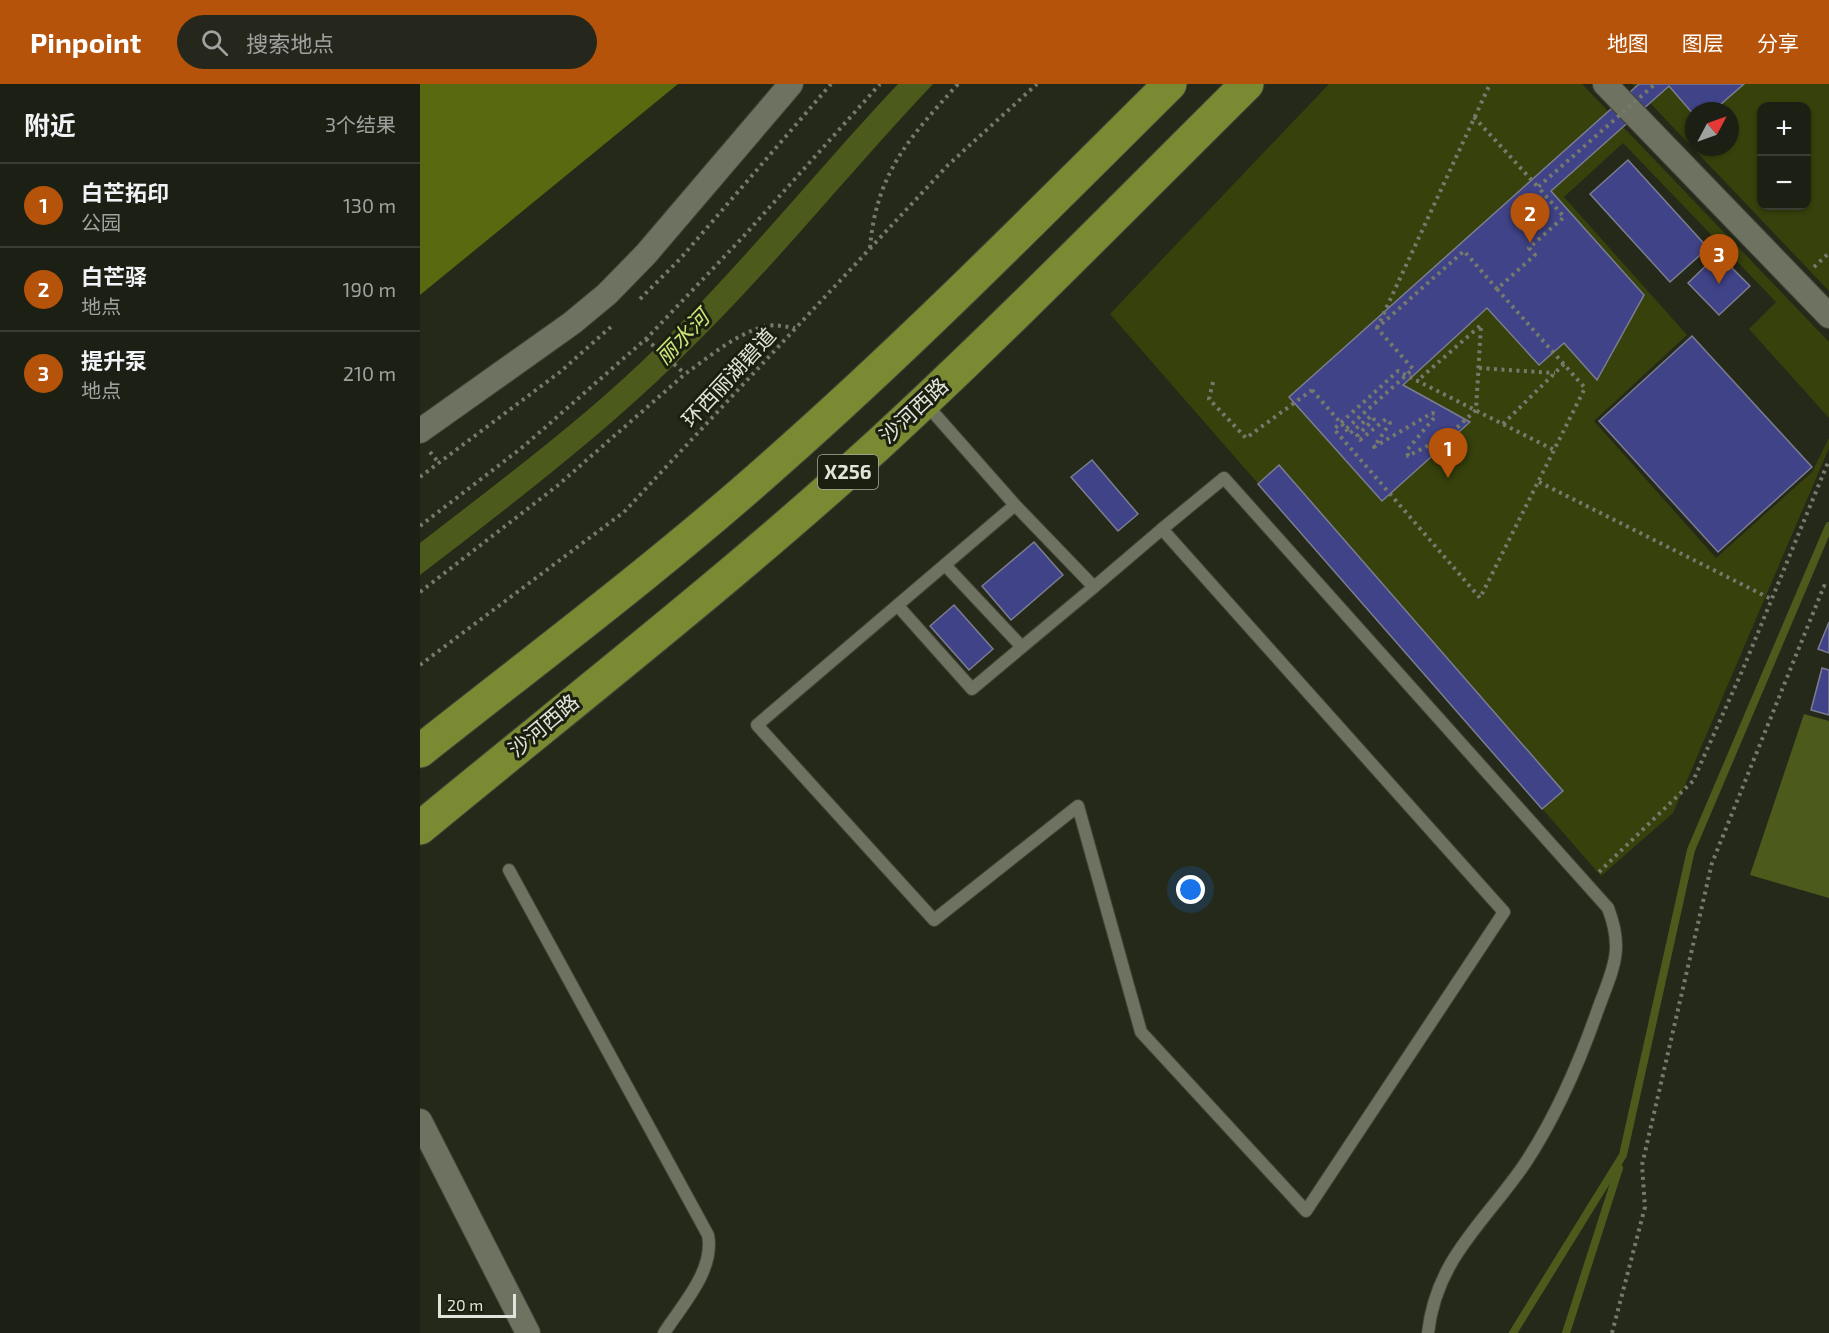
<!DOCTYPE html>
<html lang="zh">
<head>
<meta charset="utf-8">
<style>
	:root { --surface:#1c1f13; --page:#25271c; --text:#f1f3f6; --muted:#a0a2a0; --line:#3a3d33; --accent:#b45309 }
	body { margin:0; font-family:"Exo 2","Noto Sans SC",sans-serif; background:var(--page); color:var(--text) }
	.controls { position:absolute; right:18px; top:18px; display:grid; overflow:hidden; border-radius:12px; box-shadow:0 2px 4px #0004 }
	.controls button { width:54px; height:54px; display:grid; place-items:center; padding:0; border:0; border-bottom:2px solid var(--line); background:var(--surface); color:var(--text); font:30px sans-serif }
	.compass { position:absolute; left:1265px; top:18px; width:54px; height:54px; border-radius:50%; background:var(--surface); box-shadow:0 2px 4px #0004; rotate:49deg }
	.scale { position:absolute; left:18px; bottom:15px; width:78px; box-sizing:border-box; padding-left:6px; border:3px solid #e1e4da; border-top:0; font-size:16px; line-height:21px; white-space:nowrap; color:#e1e4da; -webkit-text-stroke:4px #1b1f10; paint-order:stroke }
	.you { position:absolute; left:771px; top:806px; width:21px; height:21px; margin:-15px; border:4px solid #fff; border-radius:50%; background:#1a73e8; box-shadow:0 0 0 9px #1a73e833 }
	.badge { display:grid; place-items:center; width:39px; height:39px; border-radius:50%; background:var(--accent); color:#fff; font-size:20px; font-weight:700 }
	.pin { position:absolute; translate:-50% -50px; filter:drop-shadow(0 2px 3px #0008) }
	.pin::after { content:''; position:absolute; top:32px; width:21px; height:18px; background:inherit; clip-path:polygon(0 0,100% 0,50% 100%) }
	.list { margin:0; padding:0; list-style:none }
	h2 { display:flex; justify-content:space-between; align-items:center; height:78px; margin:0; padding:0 24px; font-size:26px }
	h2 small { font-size:20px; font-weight:400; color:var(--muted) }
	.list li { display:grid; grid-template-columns:39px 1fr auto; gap:18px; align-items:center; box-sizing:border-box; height:84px; padding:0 24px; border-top:2px solid var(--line) }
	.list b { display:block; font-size:22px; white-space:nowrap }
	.list p { margin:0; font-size:20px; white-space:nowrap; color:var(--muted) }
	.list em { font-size:20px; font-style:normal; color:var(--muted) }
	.icon { flex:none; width:33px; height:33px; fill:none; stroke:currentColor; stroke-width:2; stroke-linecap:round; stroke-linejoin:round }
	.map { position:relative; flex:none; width:1409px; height:1249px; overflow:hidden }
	header { display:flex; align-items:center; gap:36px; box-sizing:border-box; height:84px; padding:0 30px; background:var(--accent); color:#fff }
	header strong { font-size:28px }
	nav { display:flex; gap:33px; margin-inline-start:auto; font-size:21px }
	.search { width:420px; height:54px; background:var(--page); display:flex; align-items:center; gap:15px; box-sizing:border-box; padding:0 21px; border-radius:33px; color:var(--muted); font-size:22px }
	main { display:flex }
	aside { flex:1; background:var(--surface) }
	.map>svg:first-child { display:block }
</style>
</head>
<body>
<header>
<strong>Pinpoint</strong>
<div class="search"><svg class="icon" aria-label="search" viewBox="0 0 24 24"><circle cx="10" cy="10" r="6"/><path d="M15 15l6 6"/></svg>搜索地点</div>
<nav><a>地图</a><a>图层</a><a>分享</a></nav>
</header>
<main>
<aside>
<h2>附近<small>3个结果</small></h2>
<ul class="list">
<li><span class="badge">1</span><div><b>白芒拓印</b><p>公园</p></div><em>130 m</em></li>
<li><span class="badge">2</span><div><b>白芒驿</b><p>地点</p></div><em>190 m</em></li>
<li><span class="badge">3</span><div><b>提升泵</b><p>地点</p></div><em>210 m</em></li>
</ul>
</aside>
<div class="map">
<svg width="1409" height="1249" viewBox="0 0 1409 1249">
	<rect width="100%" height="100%" fill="#252919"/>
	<!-- green -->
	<g fill="#36410c" fill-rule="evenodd">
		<path d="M909 0H1162L1409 258V334L1329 245 1356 218 1203 59 1144 113 1267 251 1174 337 1296 474 1392 388 1409 354V364L1253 729 1181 792 690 230Z"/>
		<path d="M1212 0H1409V207ZM1342 22H1386V122H1342ZM1274 27H1310V63H1274Z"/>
	</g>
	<!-- forest -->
	<path fill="#586910" d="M0 0H258L0 211Z"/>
	<!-- water -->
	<g fill="#4c5a1b">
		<path d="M478 0H513C426 92 346 193 255 280 176 357 87 424 0 491V459C81 396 165 334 238 262 323 179 397 86 478 0Z"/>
		<path d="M1384 630 1409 637V814L1330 791Z"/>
	</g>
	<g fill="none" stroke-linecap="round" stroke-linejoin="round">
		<!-- stream -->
		<g stroke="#4c5a1b" stroke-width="8">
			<path d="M1093 1249 1203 1071 1271 766 1409 442"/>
			<path d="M1146 1249 1199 1084"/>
		</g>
	</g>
	<!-- building -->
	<g fill="#404387" stroke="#7b7e90" stroke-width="1.5">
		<path d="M1219 0H1324L1293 27H1274V31L1249 2 1131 107 1224 211 1177 296 1144 259 1119 281 1067 224 983 301 1050 338 962 417 869 313Z"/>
		<path d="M1208 76 1288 164 1250 198 1170 110Z"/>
		<path d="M1298 170 1330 202 1299 231 1268 199Z"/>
		<path d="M1272 252 1392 383 1298 468 1179 337Z"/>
		<path d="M672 376 718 430 698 447 651 393Z"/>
		<path d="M859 381 1143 707 1122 725 838 400Z"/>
		<path d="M614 458 643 491 591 536 562 502Z"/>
		<path d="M534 521 573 565 549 586 510 542Z"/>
		<path d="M1409 538V569L1398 565Z"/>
		<path d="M1402 584 1409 586V631L1391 626Z"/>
	</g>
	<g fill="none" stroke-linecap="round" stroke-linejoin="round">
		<defs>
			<g id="service">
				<path d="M505 319 595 421 674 503 742 445 1084 828 886 1127 721 948 658 722 514 836 337 641 595 421"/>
				<path d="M742 445 804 394 1188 824C1205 868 1192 886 1177 928 1158 982 1136 1033 1104 1081 1065 1138 1016 1175 1008 1249"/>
				<path d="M525 481 602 563 674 503"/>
				<path d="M478 522 552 605 602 563"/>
				<path d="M89 786 288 1151C295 1186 262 1221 244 1249"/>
			</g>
			<g id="minor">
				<path d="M1185 0 1409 232"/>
				<path d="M0 347 152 239 187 210 226 170 371 0"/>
				<path d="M0 1037 108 1249"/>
			</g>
			<g id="primary">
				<path d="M0 667C120 572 243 480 357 378 493 258 621 128 750 0"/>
				<path d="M0 744C154 617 312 494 459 360 585 244 705 121 827 0"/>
			</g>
		</defs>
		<!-- service casing -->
		<use href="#service" stroke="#414437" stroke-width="14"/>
		<!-- minor casing -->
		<use href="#minor" stroke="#414437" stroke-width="26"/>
		<!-- primary casing -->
		<use href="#primary" stroke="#414437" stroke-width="35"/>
		<!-- path -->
		<g stroke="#767a6c" stroke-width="4" stroke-dasharray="3 4.5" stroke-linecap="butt">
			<path d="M1054 33 1118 103"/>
			<path d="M450 164C456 89 490 53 538 0"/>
			<path d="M1394 183 1409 169"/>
			<path d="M1077 205 1165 304 1060 514 914 345 978 287 1134 366"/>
			<path d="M220 215 260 175 411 0"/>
			<path d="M957 244 1070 0"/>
			<path d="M226 255 265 290"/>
			<path d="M1059 284 1135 289"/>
			<path d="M793 298 789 315 826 354 892 306"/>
			<path d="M1083 340 1145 279"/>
			<path d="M926 345 929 350 951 332 954 335 937 352 940 356 966 335 970 339 954 363 1012 329 1015 330 1014 334 987 366 988 372 1030 350 1056 326 1061 241 997 297"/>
			<path d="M10 368 19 379"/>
			<path d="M0 393 140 288 193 241"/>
			<path d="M1119 398 1351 515"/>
			<path d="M0 442 104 362 228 253 322 154 460 0"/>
			<path d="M0 508 137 402 265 290C289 273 318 248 347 242 355 240 367 243 375 244"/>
			<path d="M0 581 204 428 528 81 617 0"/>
			<path d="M1179 788 1273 697 1323 585 1409 376"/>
			<path d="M1192 1249 1225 1123 1222 1081 1292 779 1404 502 1409 504"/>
		</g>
		<!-- service -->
		<use href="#service" stroke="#6e7361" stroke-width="12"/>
		<!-- minor -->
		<use href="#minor" stroke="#6e7361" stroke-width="24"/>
		<!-- primary -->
		<use href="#primary" stroke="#798a32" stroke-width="33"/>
		<!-- path-bridge -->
		<path stroke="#767a6c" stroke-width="4" stroke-dasharray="3 4.5" stroke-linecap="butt" d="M892 306 926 345 993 285 957 244 1044 167 1077 205 1115 171 1109 164 1144 133 1118 103 1235 0"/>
	</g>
	<g text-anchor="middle" stroke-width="6" stroke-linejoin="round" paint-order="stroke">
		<!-- shield labels -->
		<rect fill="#1b1f10" stroke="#a6a99d" stroke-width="1.5" x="398" y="371" width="60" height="34" rx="4.5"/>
		<g font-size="20" font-weight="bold" fill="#e1e4da">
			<text x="428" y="395">X256</text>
		</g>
		<!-- street labels -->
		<g font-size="21" fill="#e1e4da" stroke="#1b1f10">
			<text transform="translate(309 294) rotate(-47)" y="7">环西丽湖碧道</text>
			<text transform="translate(494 327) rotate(-43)" y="7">沙河西路</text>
			<text transform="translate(124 642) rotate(-40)" y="7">沙河西路</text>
		</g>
		<!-- water labels -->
		<g font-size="22" font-style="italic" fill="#cbe678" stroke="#1b1f10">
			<text transform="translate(262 253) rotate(-46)" y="8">丽水河</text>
		</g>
	</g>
</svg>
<div class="controls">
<button>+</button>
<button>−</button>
</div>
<svg class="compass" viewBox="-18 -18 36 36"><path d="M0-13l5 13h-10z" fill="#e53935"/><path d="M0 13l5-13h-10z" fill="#a0a2a0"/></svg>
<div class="scale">20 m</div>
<div class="you"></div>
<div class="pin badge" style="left:1028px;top:394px">1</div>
<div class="pin badge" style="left:1110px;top:159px">2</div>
<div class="pin badge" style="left:1299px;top:200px">3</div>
</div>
</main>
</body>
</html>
